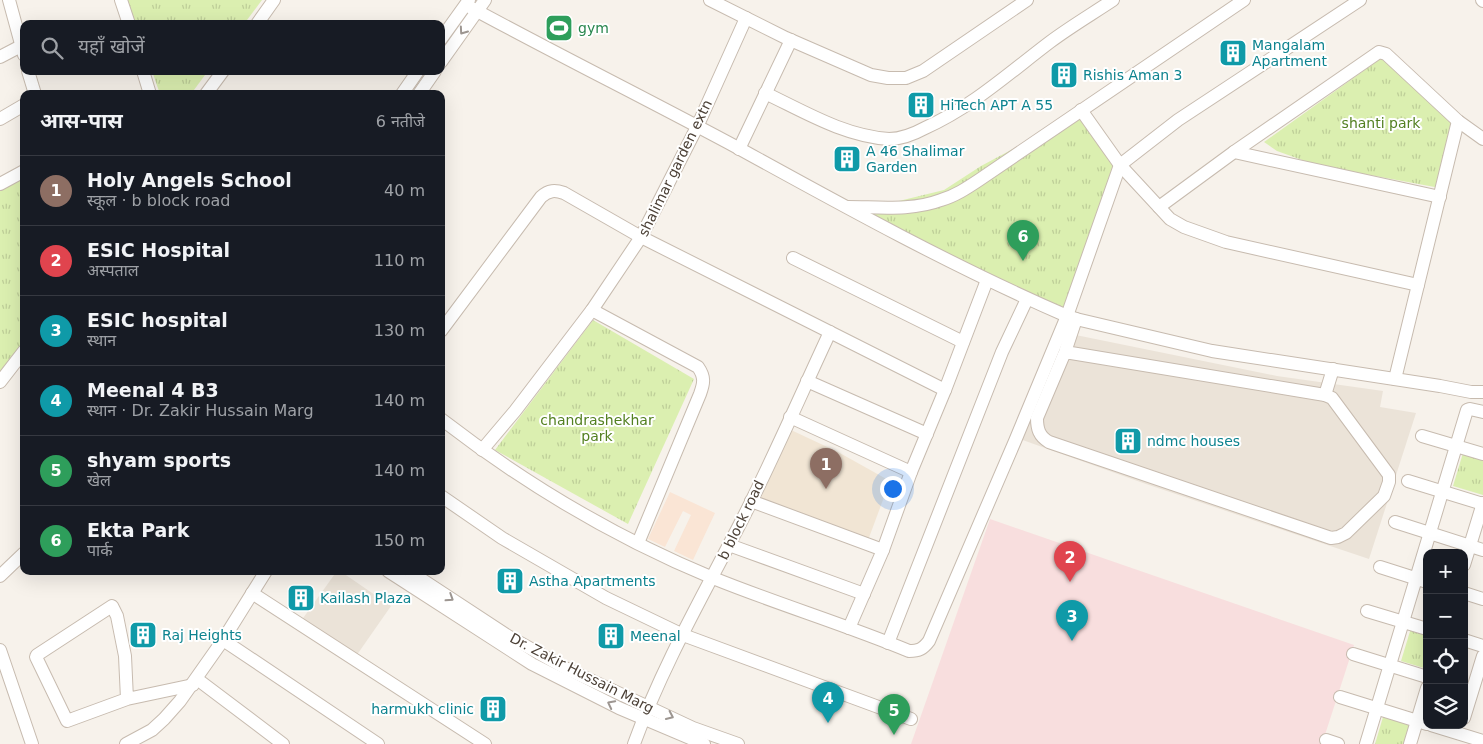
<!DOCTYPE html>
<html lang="hi">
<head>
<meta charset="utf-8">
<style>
	:root { --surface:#171b24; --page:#20242c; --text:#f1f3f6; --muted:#9ea1a6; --line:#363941; --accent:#ff1c1a }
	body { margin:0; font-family:"DejaVu Sans","Noto Sans Devanagari",sans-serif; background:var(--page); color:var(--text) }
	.controls { position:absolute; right:15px; bottom:15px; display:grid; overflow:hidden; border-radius:10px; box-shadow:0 5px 20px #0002 }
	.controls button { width:45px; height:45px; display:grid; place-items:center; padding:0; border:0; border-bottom:1px solid var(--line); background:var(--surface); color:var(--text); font:25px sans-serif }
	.you { position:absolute; left:892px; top:488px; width:18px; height:18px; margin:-12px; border:4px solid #fff; border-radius:50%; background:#1a73e8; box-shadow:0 0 0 8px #1a73e833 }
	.badge { display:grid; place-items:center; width:32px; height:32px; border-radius:50%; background:var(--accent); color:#fff; font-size:16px; font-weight:700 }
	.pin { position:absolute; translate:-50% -41px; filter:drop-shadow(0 1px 2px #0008) }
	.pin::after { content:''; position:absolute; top:26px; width:18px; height:15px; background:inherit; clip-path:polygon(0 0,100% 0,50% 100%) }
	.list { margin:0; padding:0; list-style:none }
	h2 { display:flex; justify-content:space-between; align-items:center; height:65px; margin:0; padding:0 20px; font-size:21px }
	h2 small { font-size:16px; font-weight:400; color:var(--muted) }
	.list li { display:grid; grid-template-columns:32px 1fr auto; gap:15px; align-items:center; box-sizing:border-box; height:70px; padding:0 20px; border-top:1px solid var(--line) }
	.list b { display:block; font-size:19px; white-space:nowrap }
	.list p { margin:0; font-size:16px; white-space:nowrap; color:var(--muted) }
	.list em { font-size:16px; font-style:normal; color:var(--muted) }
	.icon { flex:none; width:28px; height:28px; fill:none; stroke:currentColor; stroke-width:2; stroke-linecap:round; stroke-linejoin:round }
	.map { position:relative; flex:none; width:1483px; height:744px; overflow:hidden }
	.search { position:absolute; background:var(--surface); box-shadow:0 5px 20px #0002; left:20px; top:20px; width:425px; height:55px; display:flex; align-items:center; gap:12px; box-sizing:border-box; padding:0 18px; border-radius:10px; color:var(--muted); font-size:19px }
	.panel { position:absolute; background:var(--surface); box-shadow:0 5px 20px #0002; left:20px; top:90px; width:425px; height:485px; border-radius:10px }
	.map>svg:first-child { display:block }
</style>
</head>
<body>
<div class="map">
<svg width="1483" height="744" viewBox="0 0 1483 744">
	<defs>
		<pattern id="grass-tufts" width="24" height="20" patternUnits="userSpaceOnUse" patternTransform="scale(1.25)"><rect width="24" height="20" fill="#dbefb0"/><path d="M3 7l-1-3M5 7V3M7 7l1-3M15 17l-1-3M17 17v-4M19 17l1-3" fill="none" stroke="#bece98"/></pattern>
	</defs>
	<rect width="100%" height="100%" fill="#f7f2eb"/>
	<!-- residential -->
	<g fill="#ebe3d8">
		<path d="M1061 332 1277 376 1383 391 1380 407 1416 413 1369 559 1143 483 1017 438Z"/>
		<path d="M337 571H340L391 606 354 659 301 621Z"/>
	</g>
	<!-- commercial -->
	<path fill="#fae5d5" d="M670 492 715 513 693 560 674 551 691 515 683 511 665 547 648 539Z"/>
	<!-- education -->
	<path fill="#f1e5d4" d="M791 430 838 452 890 481 867 543 761 498Z"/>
	<!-- medical -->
	<path fill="#f8dede" d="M990 519 1354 645 1322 744H911Z"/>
	<!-- grass -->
	<g fill="url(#grass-tufts)">
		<path d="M125 0H262L244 24H134Z"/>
		<path d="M1387 54 1459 130 1440 188 1316 165 1277 151 1264 142Z"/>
		<path d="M152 71H208L191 94H160Z"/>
		<path d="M1088 109 1118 158 1065 313 862 210 944 190 981 166Z"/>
		<path d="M24 171V351L0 382V184Z"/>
		<path d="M593 320 694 379 628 524 495 450Z"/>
		<path d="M1463 453 1483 459V495L1453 486Z"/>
		<path d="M1411 628 1427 633V669L1401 661Z"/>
		<path d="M1383 717 1413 726 1407 744H1375Z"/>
	</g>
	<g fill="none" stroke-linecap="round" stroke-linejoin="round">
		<defs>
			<g id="minor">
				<path d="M9 0 24 55"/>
				<path d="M121 0 129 24"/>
				<path d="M710 0 786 38 871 75 888 78H906L923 71 1027 0"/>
				<path d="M1482 0 1483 1"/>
				<path d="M466 5C556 54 649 100 740 149 847 208 954 267 1067 316L1076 319 1212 351 1440 386 1471 392H1483"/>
				<path d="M257 24 274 0"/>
				<path d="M441 39 469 0"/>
				<path d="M0 57 21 46"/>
				<path d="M441 62 485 0"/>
				<path d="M28 71 35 94"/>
				<path d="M143 71 150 94"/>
				<path d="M765 93C805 112 844 136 889 139 902 139 914 134 925 128 972 107 1009 73 1050 42 1070 27 1092 14 1113 0"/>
				<path d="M206 94 223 71"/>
				<path d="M402 94 418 71"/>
				<path d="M419 94 435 71"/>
				<path d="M1081 110 1120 165 1170 219 1184 227 1226 242 1418 285"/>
				<path d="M0 119 24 105"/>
				<path d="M739 149 791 40"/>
				<path d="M1234 152 1440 197"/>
				<path d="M0 184 24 171"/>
				<path d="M848 207C879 207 912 211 941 200 955 196 967 188 979 180L1244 0"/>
				<path d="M1159 207 1234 152 1379 52 1386 54 1458 121 1483 139"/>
				<path d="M793 258 963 342"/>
				<path d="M592 310 698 367C705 377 704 383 700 394L638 543"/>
				<path d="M441 331 541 197C549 190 555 190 564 193L641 237 945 390"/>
				<path d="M1065 352 1325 395 1332 398 1389 475V482L1384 496 1346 533 1338 537 1331 538 1049 442C1039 436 1037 429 1037 418L1065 352 1076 319"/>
				<path d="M1395 379 1458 121"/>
				<path d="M807 381 927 434"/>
				<path d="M0 382 24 351"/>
				<path d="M1325 395 1333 369"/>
				<path d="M790 417 911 472"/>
				<path d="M441 419C524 483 616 538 713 578 777 604 844 624 909 651 919 651 923 649 929 641L1015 441 1067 316 1120 165 1178 120 1360 0"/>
				<path d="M1422 436 1483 454"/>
				<path d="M482 450 515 411 592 310 641 237 697 127 746 18"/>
				<path d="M1408 481 1483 504"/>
				<path d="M441 496 502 538 606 598 683 635 911 719"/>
				<path d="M751 501 883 550"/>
				<path d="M1395 522 1483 550"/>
				<path d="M729 545 864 594"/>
				<path d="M1464 565 1483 503"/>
				<path d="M1380 567 1427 582"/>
				<path d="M388 571 532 664 619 708 704 744"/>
				<path d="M409 571 508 636 567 669 693 728 738 744"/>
				<path d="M0 576 24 553"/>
				<path d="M252 593 485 744"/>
				<path d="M1464 593 1483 599"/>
				<path d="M1367 611 1427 629"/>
				<path d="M849 628 883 550 911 472 945 390 987 280"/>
				<path d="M223 640 378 744"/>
				<path d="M1464 640 1483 646"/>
				<path d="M888 643 1002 352 1027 299"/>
				<path d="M0 650 32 744"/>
				<path d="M1353 654 1427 677"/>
				<path d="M197 679 283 744"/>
				<path d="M1340 697 1427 724"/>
				<path d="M127 699 67 721 36 657 37 655 112 606 117 616 125 656 127 699 193 685"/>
				<path d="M1464 718 1483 656"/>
				<path d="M1431 725 1483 741"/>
				<path d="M1326 740 1338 744"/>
				<path d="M126 744 152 730 164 719 180 701 223 640 266 571"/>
				<path d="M634 744C662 666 705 592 743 518 774 457 801 394 830 332"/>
				<path d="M1366 744 1467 410 1470 409 1483 412"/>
				<path d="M1410 744 1427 688"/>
			</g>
		</defs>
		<!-- minor casing -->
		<use href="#minor" stroke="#c7bbaf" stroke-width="14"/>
		<!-- minor -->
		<use href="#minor" stroke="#fff" stroke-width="12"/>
	</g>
	<!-- one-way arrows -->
	<defs><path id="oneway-chevron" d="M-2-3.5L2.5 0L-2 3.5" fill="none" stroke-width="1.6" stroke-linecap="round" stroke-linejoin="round" transform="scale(1.25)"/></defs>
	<g stroke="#9d9691">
		<use href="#oneway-chevron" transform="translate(463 31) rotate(125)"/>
		<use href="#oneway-chevron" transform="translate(450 598) rotate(33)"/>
		<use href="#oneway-chevron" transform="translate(611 704) rotate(-153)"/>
		<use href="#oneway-chevron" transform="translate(670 716) rotate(25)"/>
	</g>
	<!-- icons -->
	<defs>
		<symbol id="stadium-square" viewBox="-11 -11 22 22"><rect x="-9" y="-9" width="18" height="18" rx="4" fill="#2e9e5b" stroke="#fff"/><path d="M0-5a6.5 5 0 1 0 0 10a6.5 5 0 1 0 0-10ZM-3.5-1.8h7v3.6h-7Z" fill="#fff"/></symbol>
		<symbol id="building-square" viewBox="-11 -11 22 22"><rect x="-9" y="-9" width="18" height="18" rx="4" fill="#0f9aa8" stroke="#fff"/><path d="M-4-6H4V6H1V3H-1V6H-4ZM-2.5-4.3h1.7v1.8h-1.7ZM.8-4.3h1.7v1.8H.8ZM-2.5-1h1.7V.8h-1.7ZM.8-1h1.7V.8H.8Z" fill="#fff"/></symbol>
	</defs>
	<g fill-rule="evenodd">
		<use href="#stadium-square" x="543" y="12" width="32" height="32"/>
		<use href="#building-square" x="1217" y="37" width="32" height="32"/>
		<use href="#building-square" x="1048" y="59" width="32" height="32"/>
		<use href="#building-square" x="905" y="89" width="32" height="32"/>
		<use href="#building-square" x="831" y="143" width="32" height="32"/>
		<use href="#building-square" x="1112" y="425" width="32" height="32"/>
		<use href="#building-square" x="494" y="565" width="32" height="32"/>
		<use href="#building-square" x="285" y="582" width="32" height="32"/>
		<use href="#building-square" x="127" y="619" width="32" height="32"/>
		<use href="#building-square" x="595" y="620" width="32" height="32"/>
		<use href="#building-square" x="477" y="693" width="32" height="32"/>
	</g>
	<g text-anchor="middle" stroke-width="4" stroke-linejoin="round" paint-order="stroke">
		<!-- leisure labels -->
		<g font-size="14" fill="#27864d" stroke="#fff" text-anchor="start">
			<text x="578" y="33">gym</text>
		</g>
		<!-- culture labels -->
		<g font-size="14" fill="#0d838f" stroke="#fff" text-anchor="start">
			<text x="1252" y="50">Mangalam<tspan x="1252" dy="16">Apartment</tspan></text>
			<text x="1083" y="80">Rishis Aman 3</text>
			<text x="940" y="110">HiTech APT A 55</text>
			<text x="866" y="156">A 46 Shalimar<tspan x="866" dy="16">Garden</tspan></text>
			<text x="1147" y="446">ndmc houses</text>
			<text x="529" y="586">Astha Apartments</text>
			<text x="320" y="603">Kailash Plaza</text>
			<text x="162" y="640">Raj Heights</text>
			<text x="630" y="641">Meenal</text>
			<text x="474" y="714" text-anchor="end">harmukh clinic</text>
		</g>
		<!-- park labels -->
		<g font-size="14" fill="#538021" stroke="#fff">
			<text x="1381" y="128">shanti park</text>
			<text x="597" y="425">chandrashekhar<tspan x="597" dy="16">park</tspan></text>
		</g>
		<!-- street labels -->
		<g font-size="14" fill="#4c4137" stroke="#fff">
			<text transform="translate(675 168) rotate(-64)" y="5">shalimar garden extn</text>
			<text transform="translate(741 520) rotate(-64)" y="5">b block road</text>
			<text transform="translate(582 673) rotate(27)" y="5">Dr. Zakir Hussain Marg</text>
		</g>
	</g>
</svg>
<div class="controls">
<button>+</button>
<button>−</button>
<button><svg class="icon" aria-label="locate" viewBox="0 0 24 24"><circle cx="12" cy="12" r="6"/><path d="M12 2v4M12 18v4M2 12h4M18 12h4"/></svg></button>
<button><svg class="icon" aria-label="layers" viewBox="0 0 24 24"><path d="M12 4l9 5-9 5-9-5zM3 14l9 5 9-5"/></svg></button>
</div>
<div class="you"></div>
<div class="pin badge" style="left:826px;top:489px;background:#8d6e63">1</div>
<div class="pin badge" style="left:1070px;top:582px;background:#e0444e">2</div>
<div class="pin badge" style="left:1072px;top:641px;background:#0f9aa8">3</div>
<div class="pin badge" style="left:828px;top:723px;background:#0f9aa8">4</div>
<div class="pin badge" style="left:894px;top:735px;background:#2e9e5b">5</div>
<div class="pin badge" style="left:1023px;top:261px;background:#2e9e5b">6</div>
<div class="search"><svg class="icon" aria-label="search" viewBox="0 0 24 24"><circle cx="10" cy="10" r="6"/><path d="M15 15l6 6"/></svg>यहाँ खोजें</div>
<section class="panel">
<h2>आस-पास<small>6 नतीजे</small></h2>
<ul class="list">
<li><span class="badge" style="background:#8d6e63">1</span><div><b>Holy Angels School</b><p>स्कूल · b block road</p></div><em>40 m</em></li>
<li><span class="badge" style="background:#e0444e">2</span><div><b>ESIC Hospital</b><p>अस्पताल</p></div><em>110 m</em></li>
<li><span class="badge" style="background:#0f9aa8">3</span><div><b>ESIC hospital</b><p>स्थान</p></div><em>130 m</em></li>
<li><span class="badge" style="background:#0f9aa8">4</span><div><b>Meenal 4 B3</b><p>स्थान · Dr. Zakir Hussain Marg</p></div><em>140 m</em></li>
<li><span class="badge" style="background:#2e9e5b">5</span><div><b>shyam sports</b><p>खेल</p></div><em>140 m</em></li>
<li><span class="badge" style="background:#2e9e5b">6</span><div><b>Ekta Park</b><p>पार्क</p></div><em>150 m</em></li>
</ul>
</section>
</div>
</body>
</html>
